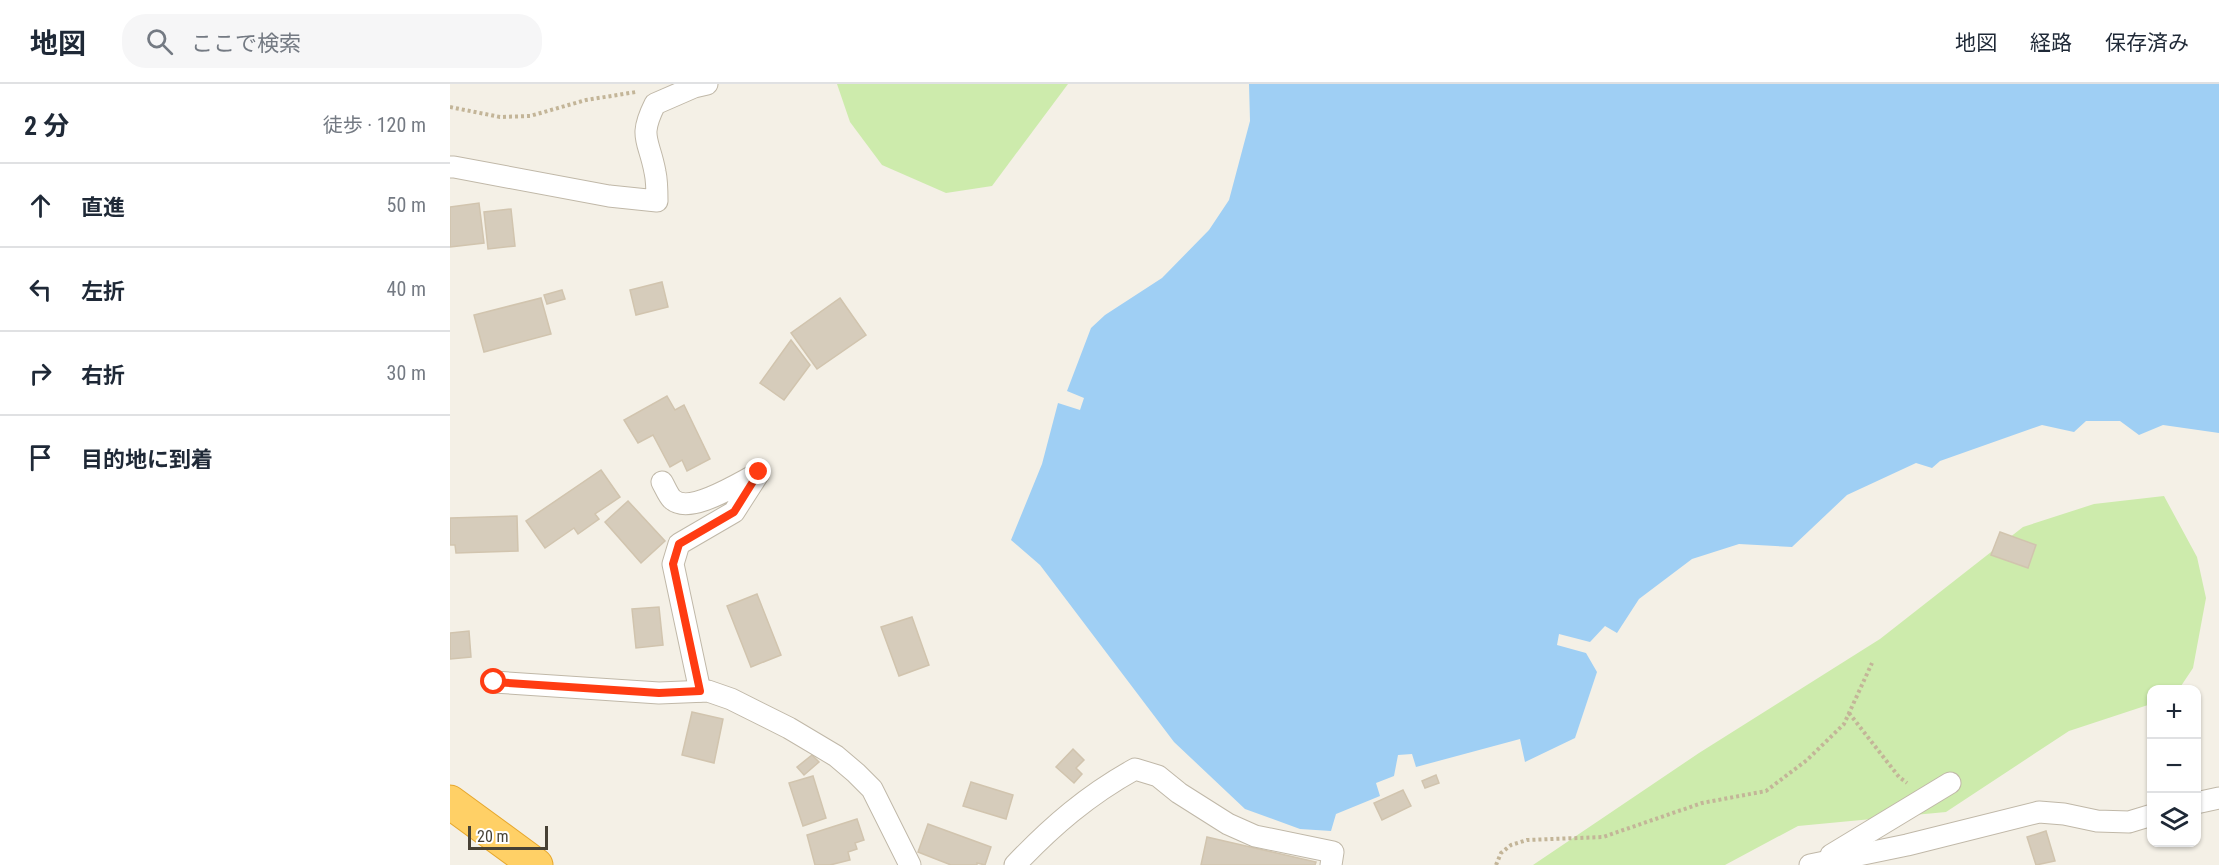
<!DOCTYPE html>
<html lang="ja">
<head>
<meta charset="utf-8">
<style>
	:root { --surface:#fff; --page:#f6f6f7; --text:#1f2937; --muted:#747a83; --line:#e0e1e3 }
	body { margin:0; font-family:"Roboto Condensed","Noto Sans JP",sans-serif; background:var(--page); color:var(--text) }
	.controls { position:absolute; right:18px; bottom:18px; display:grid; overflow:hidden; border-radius:12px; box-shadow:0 2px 4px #0004 }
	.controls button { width:54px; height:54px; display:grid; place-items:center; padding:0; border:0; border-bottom:2px solid var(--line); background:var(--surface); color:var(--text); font:30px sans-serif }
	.scale { position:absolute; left:18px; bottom:15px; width:80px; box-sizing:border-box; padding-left:6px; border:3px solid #474135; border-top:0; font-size:16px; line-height:21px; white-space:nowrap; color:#474135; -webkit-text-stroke:4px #fff; paint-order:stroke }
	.stop { position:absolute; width:18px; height:18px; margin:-14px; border:4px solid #ff3c12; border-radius:50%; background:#fff }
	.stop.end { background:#ff3c12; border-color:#fff; box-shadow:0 2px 6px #0008 }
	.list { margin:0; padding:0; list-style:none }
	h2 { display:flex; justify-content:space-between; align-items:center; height:78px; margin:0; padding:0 24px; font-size:26px }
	h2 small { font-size:20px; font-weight:400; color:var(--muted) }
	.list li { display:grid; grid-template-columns:39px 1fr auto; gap:18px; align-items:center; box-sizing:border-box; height:84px; padding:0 24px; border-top:2px solid var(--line) }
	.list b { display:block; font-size:22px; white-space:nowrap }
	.list em { font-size:20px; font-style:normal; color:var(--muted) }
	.icon { flex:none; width:33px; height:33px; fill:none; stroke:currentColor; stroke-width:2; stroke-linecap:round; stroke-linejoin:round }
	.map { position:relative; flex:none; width:1769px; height:781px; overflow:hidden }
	header { display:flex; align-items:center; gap:36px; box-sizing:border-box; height:84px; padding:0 30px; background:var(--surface); border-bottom:2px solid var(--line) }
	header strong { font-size:28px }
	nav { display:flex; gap:33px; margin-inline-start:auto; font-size:21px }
	.search { width:420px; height:54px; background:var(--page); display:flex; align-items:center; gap:15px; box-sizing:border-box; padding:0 21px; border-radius:24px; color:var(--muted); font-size:22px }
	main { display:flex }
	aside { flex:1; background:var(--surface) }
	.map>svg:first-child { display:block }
</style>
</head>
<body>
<header>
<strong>地図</strong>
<div class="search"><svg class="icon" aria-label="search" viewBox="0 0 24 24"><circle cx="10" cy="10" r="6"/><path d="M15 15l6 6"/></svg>ここで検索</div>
<nav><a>地図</a><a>経路</a><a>保存済み</a></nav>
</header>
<main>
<aside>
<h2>2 分<small>徒歩 · 120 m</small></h2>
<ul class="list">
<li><svg class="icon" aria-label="ahead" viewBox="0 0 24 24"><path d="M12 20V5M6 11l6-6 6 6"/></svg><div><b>直進</b></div><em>50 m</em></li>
<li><svg class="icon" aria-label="left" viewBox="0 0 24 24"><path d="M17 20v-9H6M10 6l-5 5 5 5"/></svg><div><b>左折</b></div><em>40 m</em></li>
<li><svg class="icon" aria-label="right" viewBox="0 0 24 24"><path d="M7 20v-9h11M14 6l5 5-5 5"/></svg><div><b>右折</b></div><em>30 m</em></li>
<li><svg class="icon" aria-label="arrive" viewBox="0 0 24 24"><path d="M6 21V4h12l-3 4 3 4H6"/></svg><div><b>目的地に到着</b></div></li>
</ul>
</aside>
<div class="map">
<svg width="1769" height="781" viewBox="0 0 1769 781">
	<rect width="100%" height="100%" fill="#f4f0e6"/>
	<!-- green -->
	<g fill="#cdebac">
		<path d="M387 0H618L542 102 496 109 432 81 400 38Z"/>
		<path d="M1714 412 1747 473 1756 514 1743 584 1729 605 1702 606 1701 620 1619 647 1496 728 1348 742 1275 781H1083L1249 669 1430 555 1573 443 1644 420Z"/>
	</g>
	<!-- water -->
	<path fill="#9fcff4" d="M799 0H1769V349L1713 341 1689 351 1670 337H1636L1624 348 1592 341 1490 377 1482 384 1466 379 1397 411 1342 463 1289 460 1242 475 1189 515 1167 549 1155 542 1140 558 1109 550 1107 561 1136 569 1147 588 1125 654 1075 678 1070 655 966 683 962 670 948 671 944 692 926 699 930 712 886 730 881 747 850 745 795 725 724 658 590 481 561 456 592 380 608 319 630 326 634 314 617 307 641 244 655 231 712 194 759 146 779 116 800 37Z"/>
	<!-- building -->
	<g fill="#d6ccbb" stroke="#d1c4ae" stroke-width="1.5">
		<path d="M29 119 34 159 0 163V123Z"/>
		<path d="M61 125 65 162 38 165 34 128Z"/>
		<path d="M212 198 218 223 186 231 180 206Z"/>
		<path d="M112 206 115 215 97 220 94 211Z"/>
		<path d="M91 214 101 250 34 268 24 231Z"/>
		<path d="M390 214 416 251 367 285 341 249Z"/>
		<path d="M341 256 360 281 334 316 310 299Z"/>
		<path d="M217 312 225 326 234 321 260 375 237 387 232 376 220 383 203 351 188 359 174 336Z"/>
		<path d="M151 386 170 413 145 430 149 435 128 450 124 444 95 464 76 437Z"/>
		<path d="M178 417 215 457 191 479 155 438Z"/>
		<path d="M67 432 68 467 6 469 5 461H0V434Z"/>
		<path d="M1550 448 1586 461 1578 484 1541 471Z"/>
		<path d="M307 510 331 571 301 583 277 522Z"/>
		<path d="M209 523 213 561 186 564 182 525Z"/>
		<path d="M462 533 479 581 449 592 431 543Z"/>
		<path d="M19 547 21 573 0 575V549Z"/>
		<path d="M242 628 273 635 264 679 232 671Z"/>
		<path d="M623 665 634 676 626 684 632 690 624 699 606 683Z"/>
		<path d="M362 671 369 678 354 691 347 683Z"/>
		<path d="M986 691 989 699 975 704 972 697Z"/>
		<path d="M363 692 376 734 353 742 339 699Z"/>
		<path d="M521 698 563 711 556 735 513 722Z"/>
		<path d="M953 706 961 722 932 736 924 719Z"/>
		<path d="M407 735 414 756 405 759 407 765 398 768 400 776 380 781H365L357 751Z"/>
		<path d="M478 740 541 763 535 781 527 779V781H501L468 768Z"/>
		<path d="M1596 747 1605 777 1586 781 1577 753Z"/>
		<path d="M757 753 866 778 865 781H751Z"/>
	</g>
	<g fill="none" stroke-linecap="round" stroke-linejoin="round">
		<defs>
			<g id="street">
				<path d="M0 83H4L159 112 207 117C207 107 207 97 205 88 199 55 188 54 205 20L244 3 257 0"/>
				<path d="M212 398C215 403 218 411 222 415 240 432 290 398 309 389L284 428 229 460 223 480 250 607"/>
				<path d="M44 598 209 609 258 607 281 615 339 644 386 672 406 689 422 705 460 781"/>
				<path d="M1746 719 1769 714"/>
				<path d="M1381 771 1500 699"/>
				<path d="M565 781C602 742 638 711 685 685L708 692 729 709 778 740 805 752 883 768 881 781"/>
				<path d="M1360 781 1457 761 1589 728 1614 730 1647 737 1679 738 1702 731"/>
			</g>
			<path id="highway" d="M0 718 86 781"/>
		</defs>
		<!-- street casing -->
		<use href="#street" stroke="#c0b8a8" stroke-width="23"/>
		<!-- highway casing -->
		<use href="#highway" stroke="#e6a72e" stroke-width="35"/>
		<!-- path -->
		<g stroke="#c3b598" stroke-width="4" stroke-dasharray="3 3" stroke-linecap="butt">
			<path d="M0 23 50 33 80 32 136 16 186 8"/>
			<path d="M1399 629 1449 693 1457 699"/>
			<path d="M1046 781 1051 769 1061 761 1077 756 1153 753 1252 719 1316 707 1357 676 1394 640 1422 579"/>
		</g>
		<!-- street -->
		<use href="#street" stroke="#fff" stroke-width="21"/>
		<!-- highway -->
		<use href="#highway" stroke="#ffd066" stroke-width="33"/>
	</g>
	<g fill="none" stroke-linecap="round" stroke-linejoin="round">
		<!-- route -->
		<path stroke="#ff3c12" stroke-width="8" d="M44 598 209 609 250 607 223 480 229 460 284 428 309 388"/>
	</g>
</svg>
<div class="controls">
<button>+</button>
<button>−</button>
<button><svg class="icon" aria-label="layers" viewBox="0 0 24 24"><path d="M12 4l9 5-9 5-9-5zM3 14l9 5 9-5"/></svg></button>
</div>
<div class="scale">20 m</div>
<div class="stop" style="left:44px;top:598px"></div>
<div class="stop end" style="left:309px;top:388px"></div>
</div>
</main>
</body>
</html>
